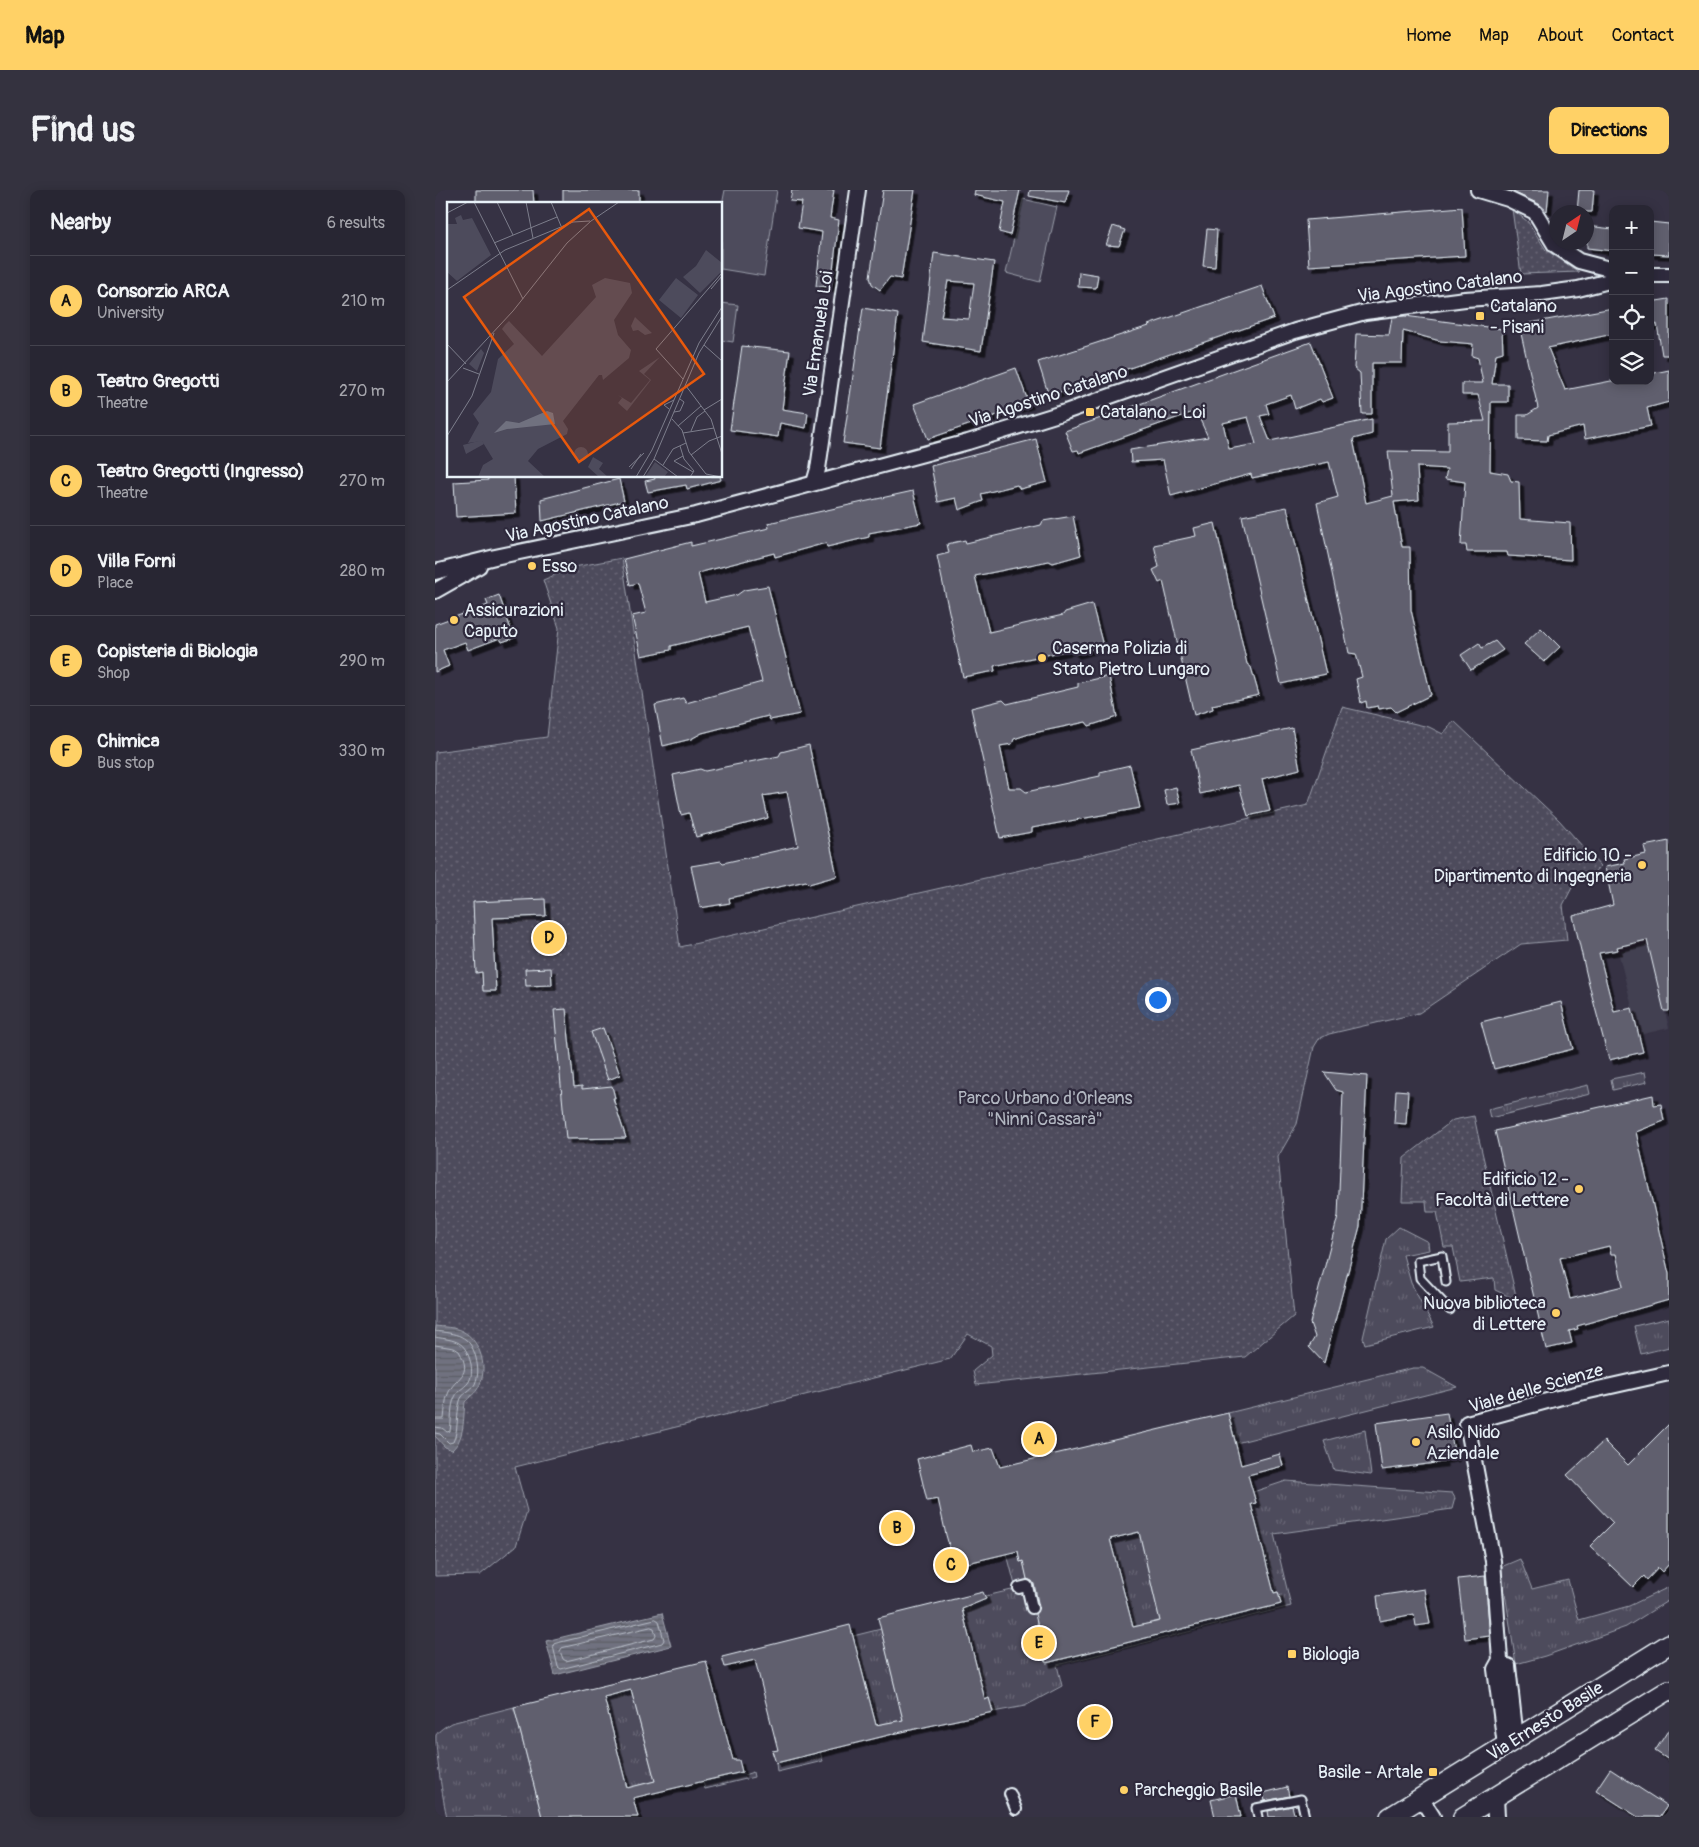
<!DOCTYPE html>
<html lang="en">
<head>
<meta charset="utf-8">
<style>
	:root { --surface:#282633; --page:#34323f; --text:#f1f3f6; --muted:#a5a5ac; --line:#44434e; --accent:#ffd166 }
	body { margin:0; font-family:Pangolin,sans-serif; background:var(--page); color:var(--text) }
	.controls { position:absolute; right:15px; top:15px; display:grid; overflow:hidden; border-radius:10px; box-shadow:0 2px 12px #0003 }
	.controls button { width:45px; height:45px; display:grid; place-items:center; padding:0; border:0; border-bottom:1px solid var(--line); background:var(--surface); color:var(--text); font:25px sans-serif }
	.compass { position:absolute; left:1114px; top:15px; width:45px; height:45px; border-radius:50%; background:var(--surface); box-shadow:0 2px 12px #0003; rotate:35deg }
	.you { position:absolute; left:722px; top:809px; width:18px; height:18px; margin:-12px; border:4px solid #fff; border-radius:50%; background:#1a73e8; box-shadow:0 0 0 8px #1a73e833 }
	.badge { display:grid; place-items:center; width:32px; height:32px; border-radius:50%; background:var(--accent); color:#111; font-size:16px; font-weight:700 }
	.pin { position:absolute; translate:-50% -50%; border:2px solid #fff; box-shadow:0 1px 5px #0006 }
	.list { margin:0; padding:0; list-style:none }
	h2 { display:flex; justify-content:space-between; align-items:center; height:65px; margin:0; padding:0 20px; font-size:21px }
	h2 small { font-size:16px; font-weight:400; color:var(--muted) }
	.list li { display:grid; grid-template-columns:32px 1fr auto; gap:15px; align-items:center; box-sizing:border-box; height:90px; padding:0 20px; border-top:1px solid var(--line) }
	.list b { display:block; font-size:19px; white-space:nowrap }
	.list p { margin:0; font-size:16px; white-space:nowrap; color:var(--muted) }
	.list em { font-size:16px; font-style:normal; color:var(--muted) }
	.icon { flex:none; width:28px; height:28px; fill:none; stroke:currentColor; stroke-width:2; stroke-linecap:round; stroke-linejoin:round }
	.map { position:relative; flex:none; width:1234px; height:1627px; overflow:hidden; border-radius:10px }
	header { display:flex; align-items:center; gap:30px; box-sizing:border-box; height:70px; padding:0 25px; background:var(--accent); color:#111 }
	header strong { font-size:24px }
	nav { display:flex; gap:28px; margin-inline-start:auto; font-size:18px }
	.intro { display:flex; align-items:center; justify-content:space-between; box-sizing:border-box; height:120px; padding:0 30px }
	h1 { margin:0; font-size:35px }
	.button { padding:12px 22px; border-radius:10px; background:var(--accent); color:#111; font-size:18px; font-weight:700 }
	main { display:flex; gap:30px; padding:0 30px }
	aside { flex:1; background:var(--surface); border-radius:10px; box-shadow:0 2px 12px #0003 }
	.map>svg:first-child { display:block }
</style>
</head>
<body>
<header>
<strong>Map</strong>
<nav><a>Home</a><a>Map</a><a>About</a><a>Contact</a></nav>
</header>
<div class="intro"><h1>Find us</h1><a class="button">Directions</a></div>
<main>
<aside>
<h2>Nearby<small>6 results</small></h2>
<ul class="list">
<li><span class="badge">A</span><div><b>Consorzio ARCA</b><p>University</p></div><em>210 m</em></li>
<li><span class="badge">B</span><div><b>Teatro Gregotti</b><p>Theatre</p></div><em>270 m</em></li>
<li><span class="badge">C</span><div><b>Teatro Gregotti (Ingresso)</b><p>Theatre</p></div><em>270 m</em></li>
<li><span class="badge">D</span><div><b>Villa Forni</b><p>Place</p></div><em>280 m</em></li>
<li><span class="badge">E</span><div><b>Copisteria di Biologia</b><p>Shop</p></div><em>290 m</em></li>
<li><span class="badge">F</span><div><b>Chimica</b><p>Bus stop</p></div><em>330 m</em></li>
</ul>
</aside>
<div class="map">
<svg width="1234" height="1627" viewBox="0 0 1234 1627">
	<defs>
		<pattern id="grass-tufts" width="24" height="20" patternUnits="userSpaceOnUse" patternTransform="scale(1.25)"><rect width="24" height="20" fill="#4d4b5c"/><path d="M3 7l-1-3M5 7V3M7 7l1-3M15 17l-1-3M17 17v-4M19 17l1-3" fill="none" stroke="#676574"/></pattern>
		<pattern id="park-dots" width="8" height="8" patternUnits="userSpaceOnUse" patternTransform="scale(1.25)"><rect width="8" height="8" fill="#4d4b5c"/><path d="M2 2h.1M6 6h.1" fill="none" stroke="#676574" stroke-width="1.8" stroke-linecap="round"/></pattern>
		<pattern id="water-rules" width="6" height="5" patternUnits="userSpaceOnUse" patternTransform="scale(1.25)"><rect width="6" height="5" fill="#70717f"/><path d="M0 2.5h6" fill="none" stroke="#5b5c64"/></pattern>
		<filter id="shadow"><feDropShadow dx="4.5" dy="4.5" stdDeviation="0" flood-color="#0009"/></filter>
	</defs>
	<rect width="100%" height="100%" fill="#363244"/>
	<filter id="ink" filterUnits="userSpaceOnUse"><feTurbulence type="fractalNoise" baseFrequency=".02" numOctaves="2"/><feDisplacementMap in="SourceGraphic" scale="10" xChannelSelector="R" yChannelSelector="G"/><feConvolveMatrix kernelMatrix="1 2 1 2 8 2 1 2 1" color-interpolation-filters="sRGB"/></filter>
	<g filter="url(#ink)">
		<!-- built -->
		<path fill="#433f51" d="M1212 750 1234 838 1204 845 1182 757Z"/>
		<!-- grass -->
		<g fill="url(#grass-tufts)" stroke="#9a9eaa">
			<path d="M1210 882 1212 892 1178 900 1176 889Z"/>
			<path d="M1153 895 1155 904 1055 928 1053 919Z"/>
			<path d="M964 1037 993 1052 994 1060 968 1065 976 1093 999 1137 930 1154 928 1148 951 1049Z"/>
			<path d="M1234 1128V1157L1206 1164 1199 1136Z"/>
			<path d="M978 1178H988L1022 1197 801 1253 793 1223Z"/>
			<path d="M930 1240 936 1285 899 1280 889 1251Z"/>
			<path d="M851 1291 1017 1303 1020 1308 1017 1319 839 1344 856 1416 622 1475 627 1496 590 1516 558 1522 554 1508 550 1510 527 1419 529 1411 581 1399 572 1364 583 1361 585 1372 588 1371 612 1473 846 1414 843 1402 839 1403 816 1314 821 1313 818 1302Z"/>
			<path d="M704 1342 725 1431 698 1437 675 1349Z"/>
			<path d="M1085 1369 1097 1399 1133 1390 1144 1430 1194 1416 1234 1397V1410L1191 1437 1110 1466 1081 1474 1066 1377Z"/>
			<path d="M446 1439 468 1530 441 1535 418 1446Z"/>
			<path d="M196 1500 220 1591 192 1598 169 1507Z"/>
			<path d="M79 1517 107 1627H12C8 1611 0 1559 1 1545 4 1540 11 1536 16 1533Z"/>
			<path d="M385 1562 388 1571 342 1582 341 1573Z"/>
			<path d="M307 1582 309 1585 318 1582 319 1587 270 1599 268 1592Z"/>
		</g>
		<!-- park -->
		<g fill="url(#park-dots)" stroke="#9a9eaa">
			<path d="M1077 19 1093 32 1111 60 1144 82 1086 84Z"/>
			<path d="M187 368 245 757 873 615 907 517 994 537 1008 544 1019 531 1124 630 1165 676 1154 688 1141 690 1128 715 1132 750 1086 754 984 823 894 844 884 849 879 857 862 934 843 967 859 1126 810 1167 541 1195 538 1181 557 1165 556 1156 533 1144 515 1169 80 1277 92 1321 81 1356 45 1385 0 1386V562L112 547 124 438 108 390 125 383V381L139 377Z"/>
			<path d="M1039 926 1043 945 1082 1110 1060 1100 1059 1088 1025 1092 1018 1057H1009L1002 1022H992L991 1011H967L969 968 1018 930Z"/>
		</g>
		<!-- pitch -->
		<g fill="#4d4b5c" stroke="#9a9eaa">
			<path d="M290 0H342L329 86 286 79V20Z"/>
			<path d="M588 9 622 17 605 92 571 83Z"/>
			<path d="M286 113 303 115 298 152 286 150Z"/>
		</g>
		<!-- water -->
		<g fill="url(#water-rules)" stroke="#a0a4af">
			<path d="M0 1136C8 1137 19 1137 27 1141 46 1150 54 1180 43 1198 41 1203 34 1207 30 1212 28 1229 30 1248 17 1260L10 1257 0 1246Z"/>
			<path d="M227 1423 236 1456 120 1485 111 1451Z"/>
		</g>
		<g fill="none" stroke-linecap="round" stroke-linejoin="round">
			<!-- shore -->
			<g stroke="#b8bec8" stroke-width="1">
				<path d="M0 1141C21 1144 35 1144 41 1168 43 1178 44 1184 40 1194 37 1200 27 1203 25 1211 21 1225 24 1239 18 1252L14 1253 5 1244 0 1243"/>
				<path d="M0 1147C22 1151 30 1150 36 1174 37 1180 37 1188 33 1193 29 1198 23 1200 20 1207 15 1216 17 1231 15 1241L12 1242 7 1238 0 1237"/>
				<path d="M0 1155 19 1158 24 1161C39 1187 20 1186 13 1204 10 1211 10 1221 9 1229H0"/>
				<path d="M221 1429 224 1431 229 1450 227 1453 126 1479 123 1477 118 1456 119 1454Z"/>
				<path d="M216 1437 219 1438 221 1446 219 1449 131 1471 128 1469 125 1461 127 1458Z"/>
			</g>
		</g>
		<!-- building -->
		<g fill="#605e6e" stroke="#e8f1f8" fill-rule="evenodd" filter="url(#shadow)">
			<path d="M41 0H98L99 14H41Z"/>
			<rect x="128" y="0" width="76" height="14"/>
			<path d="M357 0H399L395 28 404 30 396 97 381 96 387 42 363 38 367 12 355 11Z"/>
			<path d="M448 0H480L466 89 455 87 445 100 437 94 435 87Z"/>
			<path d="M540 0H585L575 45 564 42 570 12 539 5Z"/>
			<path d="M595 0H634L630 13 594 6Z"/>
			<path d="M1073 0H1114L1112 21 1104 14Z"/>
			<path d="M1144 0H1159L1157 22H1142Z"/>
			<path d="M1027 17 1030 66 874 76 871 30Z"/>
			<path d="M1215 32 1234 34V65L1215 64Z"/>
			<path d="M678 36 690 40 684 56 671 55Z"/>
			<path d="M1152 36 1178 39V61L1152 58Z"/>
			<path d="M772 39 782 40 780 77 768 76Z"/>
			<path d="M499 63 559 72 546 161 488 152ZM513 91 539 93 534 129 506 127Z"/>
			<path d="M644 82 663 85 661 98 643 97Z"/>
			<path d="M827 96 839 128 614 206 603 172 714 136 713 135Z"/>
			<path d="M1234 109V165H1227L1222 134 1215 136V112Z"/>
			<path d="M428 118 463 124 445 258 408 253Z"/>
			<path d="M1178 118V144L1113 158 1130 200 1176 191H1215V184L1234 180V212L1212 218 1216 236 1150 249 1148 236 1113 245 1112 251 1083 250V225H1092L1103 218 1084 135Z"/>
			<path d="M970 126 1067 139 1068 162 1061 164 1057 194H1073V212H1056L1055 281 1073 284 1076 291 1084 292 1085 329 1135 333 1136 370 1073 366 1072 362H1032L1031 355H1026L1030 292 1010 289 1012 279 982 277 984 310 959 312 967 357H975L976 420 996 505 961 522 956 517 944 519 943 516 932 518 931 511 926 513 921 489 927 487 921 464 914 463 882 313 903 307 894 272 817 288 816 284 736 306 728 270 696 272 695 260 773 247 761 221 644 263 643 260 638 261 630 241 876 152 898 208 887 212 885 209 860 219 856 205 831 214 834 224 825 226 835 251 937 229V244L918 249 931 313 958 306 953 261 1013 262V232L1050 231 1043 205H1027V193H1048L1043 168 1037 166 1038 154 1005 151 968 141 967 173H937V224H927L925 183 919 178 921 144 954 145 957 127ZM813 227 821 254 794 259 788 233Z"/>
			<path d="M307 156 355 161 347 219 373 223 371 238 345 233 343 247 295 240Z"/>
			<path d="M581 178 594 214 493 249 479 214Z"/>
			<path d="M601 249 612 292 585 299 582 295 546 304 548 311 524 320 521 308 503 312 496 276Z"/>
			<path d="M52 286H79L81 323 21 327 19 292 53 290Z"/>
			<path d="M219 286H285L286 290 252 299 251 295 213 302 210 291 220 289Z"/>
			<path d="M184 289 189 311 107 331 106 309Z"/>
			<path d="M478 301 486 333 434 343V347L392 357 391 353 340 367 339 363 263 383 270 412 302 405 309 400 333 396 365 524 335 530 333 526 267 543 256 549 228 556 220 515 248 508 251 513 327 492 313 437 236 456V460L206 466 197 426 211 423 203 393 195 395 189 369 256 352V356L334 338 333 333Z"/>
			<path d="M852 317 891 484 846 494 807 326Z"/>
			<path d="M638 326 646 365 618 373 614 371 540 386 554 442 628 425 630 422 657 414 668 456 640 464 635 460 559 476 560 481 528 487 502 366 514 363 512 354 530 350 531 353 606 335 608 331Z"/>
			<path d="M780 333 812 474 816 477 824 505 777 515 778 519 759 525 728 391 724 393 718 380 724 377 719 355 761 346 759 338Z"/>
			<path d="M64 405 79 448 67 452 65 448 33 460 30 452 8 460 14 476 0 482V434L53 415 51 410Z"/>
			<path d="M1106 438 1125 457 1109 472 1089 454Z"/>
			<path d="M1060 451 1068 460 1036 480 1026 465 1044 453 1047 458Z"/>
			<path d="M674 486 682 527 654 536 651 532 594 544 579 549 577 554 565 556 574 598H586L591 602 665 586V582L695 575 705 618 597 638V642L565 648 536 518 568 510 572 514 643 497V493Z"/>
			<path d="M857 538 865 579 827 589 835 621 813 626 804 595 765 604 756 560Z"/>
			<path d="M374 555 402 686 374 694 371 691 294 708 295 713 265 718 256 676 286 671 288 673 363 656 352 602 328 606 333 628 261 647 254 623 246 625 238 585 265 579 270 581 344 566 346 562Z"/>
			<path d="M741 597 745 613 732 615 729 600Z"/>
			<path d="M1234 651V821H1229L1212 750 1182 757 1183 760 1164 763 1179 822 1197 818 1208 862 1174 870 1153 791 1138 726 1178 715 1170 677 1190 673 1189 669 1211 664 1209 656Z"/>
			<path d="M110 709 111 726 57 728 61 801H48L47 782 41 783 38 712Z"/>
			<path d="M116 778 117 795 91 796 90 779Z"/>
			<path d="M1126 812 1138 859 1059 879 1046 832Z"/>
			<path d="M131 819 139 897 147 896V899L177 896 180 908H178L191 948 131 949 119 820Z"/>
			<path d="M168 838 185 885 173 890 156 842Z"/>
			<path d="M889 882 932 886 925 1036 889 1173 874 1157 880 1147 875 1133 903 1026 908 902 901 900Z"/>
			<path d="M961 900 973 901 971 934 959 933Z"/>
			<path d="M1218 905 1219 915 1226 914 1229 931 1201 942 1234 1084V1110L1142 1136 1143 1139 1134 1141 1137 1153 1111 1159 1060 941ZM1174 1056 1176 1064H1181L1188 1096 1135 1109 1125 1068Z"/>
			<path d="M793 1223 806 1275 845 1264 848 1276 813 1285 821 1313 816 1314 839 1403 843 1402 846 1414 611 1473 600 1424 604 1417 599 1394 597 1391 592 1389 588 1371 585 1372 583 1361 520 1376 511 1345 503 1309 492 1311 482 1269 536 1255 538 1262 558 1258 565 1277ZM704 1342 725 1431 698 1437 675 1349Z"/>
			<path d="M1012 1223 1020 1267 1007 1269 1008 1272 947 1280 941 1233Z"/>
			<path d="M1234 1234V1374L1227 1382 1223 1378 1212 1390 1209 1386 1198 1397 1155 1356 1178 1333 1132 1285 1169 1251 1193 1275Z"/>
			<path d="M1050 1386 1055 1446 1030 1449 1023 1389Z"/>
			<path d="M989 1399 995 1434 981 1436 979 1424 945 1431 942 1406Z"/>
			<path d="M548 1402 551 1409 527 1419 550 1510 554 1508 558 1522 462 1543 341 1573 337 1561 343 1560 320 1470 290 1477 287 1467 415 1435 441 1535 468 1530 443 1428Z"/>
			<path d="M271 1471 298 1570H304L307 1582 198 1608 203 1627H107L79 1517ZM196 1500 220 1591 192 1598 169 1507Z"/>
			<path d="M1234 1539V1570L1220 1561Z"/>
			<path d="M1175 1579 1232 1616 1225 1627H1203L1161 1600Z"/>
			<path d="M852 1597 854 1606 830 1611 828 1603Z"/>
			<path d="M801 1604 806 1627H780L776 1610Z"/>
			<path d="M857 1616 860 1627H834L833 1621Z"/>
		</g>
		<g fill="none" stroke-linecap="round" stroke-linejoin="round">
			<defs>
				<g id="service">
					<path d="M1011 1092 1007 1066 983 1071 985 1088 1015 1120"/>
					<path d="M823 1627 821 1618 866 1609 870 1627"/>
				</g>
				<g id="pedestrian">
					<path d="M584 1398 592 1396 597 1418"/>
					<path d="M575 1604 581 1619"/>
				</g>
				<g id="minor">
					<path d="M1043 0 1073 9 1100 22 1120 55 1144 71 1178 80"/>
					<path d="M1215 85H1234"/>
					<path d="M379 293 383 279 423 0"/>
					<path d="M0 382 60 367 261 325 533 252 630 222 860 141 930 122 1030 109 1107 104 1143 99 1178 90"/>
					<path d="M0 401 44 376"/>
					<path d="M1073 1476 1081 1549"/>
					<path d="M1070 1555 1060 1479 1065 1470 1058 1371 1032 1233 1123 1208 1234 1183"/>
					<path d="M986 1608 998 1627"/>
				</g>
				<path id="tertiary" d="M1060 1607 1061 1627"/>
				<g id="secondary">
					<path d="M955 1627 1234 1454"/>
					<path d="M1028 1627 1234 1500"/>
				</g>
			</defs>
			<!-- service casing -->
			<use href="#service" stroke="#e8f1f8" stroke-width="11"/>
			<!-- pedestrian casing -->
			<use href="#pedestrian" stroke="#e8f1f8" stroke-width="14"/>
			<!-- minor casing -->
			<use href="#minor" stroke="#e8f1f8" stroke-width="18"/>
			<!-- tertiary casing -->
			<use href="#tertiary" stroke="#e8f1f8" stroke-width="20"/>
			<!-- secondary casing -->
			<use href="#secondary" stroke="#e8f1f8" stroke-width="22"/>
			<!-- service -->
			<use href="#service" stroke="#2f2a3d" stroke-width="7"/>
			<!-- pedestrian -->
			<use href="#pedestrian" stroke="#2f2a3d" stroke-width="10"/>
			<!-- minor -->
			<use href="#minor" stroke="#2f2a3d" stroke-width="14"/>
			<!-- tertiary -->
			<use href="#tertiary" stroke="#2f2a3d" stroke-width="16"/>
			<!-- secondary -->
			<use href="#secondary" stroke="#2f2a3d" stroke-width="19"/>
		</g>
	</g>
	<!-- markers -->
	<g fill="#ffd166" stroke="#2f2a3d" stroke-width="2">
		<rect x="1040" y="121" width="10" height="10" rx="2.5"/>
		<rect x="650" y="217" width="10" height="10" rx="2.5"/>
		<circle cx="97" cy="376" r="5"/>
		<circle cx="19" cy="430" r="5"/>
		<circle cx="607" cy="468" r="5"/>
		<circle cx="1207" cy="675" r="5"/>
		<circle cx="1144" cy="999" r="5"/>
		<circle cx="1121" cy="1123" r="5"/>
		<circle cx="981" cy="1252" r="5"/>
		<rect x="852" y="1459" width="10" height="10" rx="2.5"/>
		<rect x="993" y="1577" width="10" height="10" rx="2.5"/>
		<circle cx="689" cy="1600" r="5"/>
	</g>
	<g text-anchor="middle" stroke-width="4.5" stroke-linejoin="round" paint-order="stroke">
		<!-- street labels -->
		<g font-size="18" fill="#e8f1f8" stroke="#2f2a3d">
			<text transform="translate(1005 96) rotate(-7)" y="6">Via Agostino Catalano</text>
			<text transform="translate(383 144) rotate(-82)" y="6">Via Emanuela Loi</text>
			<text transform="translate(613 206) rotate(-18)" y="6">Via Agostino Catalano</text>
			<text transform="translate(152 329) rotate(-12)" y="6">Via Agostino Catalano</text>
			<text transform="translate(1101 1198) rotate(-16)" y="6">Viale delle Scienze</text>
			<text transform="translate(1110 1531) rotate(-32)" y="6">Via Ernesto Basile</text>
		</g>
		<!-- poi labels -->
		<g font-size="18" fill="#e8f1f8" stroke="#2f2a3d" text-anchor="start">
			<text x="1055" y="122">Catalano<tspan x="1055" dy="21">- Pisani</tspan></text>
			<text x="665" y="228">Catalano - Loi</text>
			<text x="107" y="382">Esso</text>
			<text x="29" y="426">Assicurazioni<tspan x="29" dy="21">Caputo</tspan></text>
			<text x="617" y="464">Caserma Polizia di<tspan x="617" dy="21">Stato Pietro Lungaro</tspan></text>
			<text x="1197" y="671" text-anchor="end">Edificio 10 -<tspan x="1197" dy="21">Dipartimento di Ingegneria</tspan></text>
			<text x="1134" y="995" text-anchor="end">Edificio 12 -<tspan x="1134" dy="21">Facoltà di Lettere</tspan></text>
			<text x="1111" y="1119" text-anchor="end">Nuova biblioteca<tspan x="1111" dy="21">di Lettere</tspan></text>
			<text x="991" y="1248">Asilo Nido<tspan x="991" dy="21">Aziendale</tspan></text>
			<text x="867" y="1470">Biologia</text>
			<text x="988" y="1588" text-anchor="end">Basile - Artale</text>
			<text x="699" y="1606">Parcheggio Basile</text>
		</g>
		<!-- park labels -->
		<g font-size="18" fill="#b2b7c1" stroke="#2f2a3d">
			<text x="610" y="914">Parco Urbano d'Orleans<tspan x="610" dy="21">"Ninni Cassarà"</tspan></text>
		</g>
	</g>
	<!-- overview -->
	<g transform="translate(12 12)">
		<rect width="275" height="275" fill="#363244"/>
		<path d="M213 155 197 172 204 178 180 209 171 201 175 196 171 193 184 201 203 178 192 169ZM35 238 37 242 19 252 16 243ZM127 252a7 7 0 1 1 14 0a7 7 0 1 1-14 0ZM146 255 156 261 152 267 161 275H152L141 265Z" fill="#4d4b5c"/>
		<path d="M259 48 275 61V69L253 91 236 75 249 64ZM158 76 183 81 185 91 167 118 171 133 184 148 182 156 156 178 155 173H152L116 219 121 227 120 232 91 247 81 259 98 275H31L36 263 46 257 35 239 21 241 32 221 26 212 44 190 51 157 67 142 55 127 58 123 62 119 95 154 149 95 145 83ZM229 76 251 93 234 116 212 98ZM188 115 190 117 205 131 198 133 191 128 186 129 184 124ZM34 147 37 151 30 169 22 162ZM208 260 221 270 217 275H198Z" fill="#4d4b5c"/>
		<path d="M14 13 16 18 25 16 44 53 10 79 0 70V22H10L8 16Z" fill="#4d4b5c"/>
		<path d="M100 209 106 211 108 222 60 227 47 231 59 219 72 221Z" fill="#70717f"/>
		<path fill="none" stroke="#7d7e8c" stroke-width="1" d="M27 0 76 97M50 0 66 33M79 0 86 36M104 0 114 24M0 11 21 0M47 41 110 15M264 87 275 74M0 88 58 48 126 20 143 19M0 142 19 162M257 143 275 159M16 166 32 172M236 177 209 147 275 71M0 180 66 109 120 41 144 19 172 0M239 184 264 217 275 252M222 207 217 203 227 198M257 208 275 197M227 210 233 209 237 200 233 197M225 217 235 228 242 250 252 263 259 272 274 275M231 224 254 204M244 229 250 215 258 209M236 231 267 226M0 234 25 194 47 131M233 244 237 257 247 269 243 275M244 253 262 239 275 234M236 254 227 259 246 270M207 257 231 275M216 263 226 247 239 241M182 265 197 251M184 267 194 252M189 275 205 248 252 141 275 105M196 275 207 257 252 151 275 114"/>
		<path fill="#e8590c" fill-opacity="0.15" stroke="#e8590c" stroke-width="2.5" d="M142 7 257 172 132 260 17 95Z"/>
		<rect width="275" height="275" fill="none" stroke="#e8f1f8" stroke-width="2.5"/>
	</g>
</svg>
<div class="controls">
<button>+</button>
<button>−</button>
<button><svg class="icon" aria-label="locate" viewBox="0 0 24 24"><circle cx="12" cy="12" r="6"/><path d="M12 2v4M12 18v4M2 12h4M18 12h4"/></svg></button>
<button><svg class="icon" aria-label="layers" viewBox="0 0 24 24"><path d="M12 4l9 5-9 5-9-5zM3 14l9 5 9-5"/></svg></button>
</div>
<svg class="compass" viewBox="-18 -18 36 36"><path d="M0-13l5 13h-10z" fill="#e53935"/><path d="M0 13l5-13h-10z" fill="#a5a5ac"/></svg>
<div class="you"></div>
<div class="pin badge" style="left:604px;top:1249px">A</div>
<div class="pin badge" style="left:462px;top:1338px">B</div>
<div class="pin badge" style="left:516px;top:1375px">C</div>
<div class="pin badge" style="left:114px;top:748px">D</div>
<div class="pin badge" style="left:604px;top:1453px">E</div>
<div class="pin badge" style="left:660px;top:1532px">F</div>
</div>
</main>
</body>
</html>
